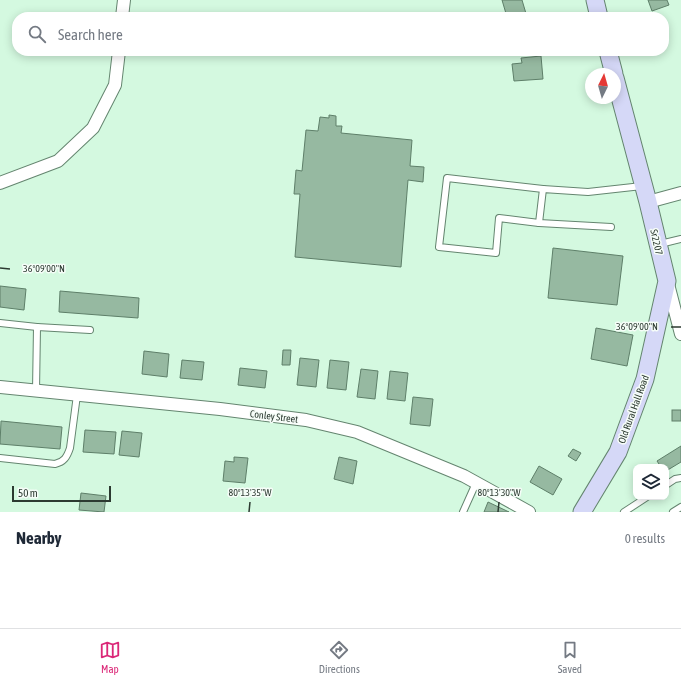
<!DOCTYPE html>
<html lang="en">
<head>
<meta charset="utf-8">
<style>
	:root { --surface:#fff; --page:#f2f2f3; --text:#1f2937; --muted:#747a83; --line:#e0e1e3; --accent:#db2777 }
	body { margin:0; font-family:"Asap Condensed",sans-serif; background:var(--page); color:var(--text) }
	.controls { position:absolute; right:12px; bottom:12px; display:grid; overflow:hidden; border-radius:8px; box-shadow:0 2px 10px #0003 }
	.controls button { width:36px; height:36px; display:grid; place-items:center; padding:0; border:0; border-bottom:1px solid var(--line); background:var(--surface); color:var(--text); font:20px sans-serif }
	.compass { position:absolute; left:585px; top:68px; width:36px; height:36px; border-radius:50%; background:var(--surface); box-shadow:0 2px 10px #0003; rotate:5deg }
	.scale { position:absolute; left:12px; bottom:10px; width:99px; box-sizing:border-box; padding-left:4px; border:2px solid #2c3a31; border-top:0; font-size:11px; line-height:14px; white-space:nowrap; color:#2c3a31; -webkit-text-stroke:3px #f6fdf8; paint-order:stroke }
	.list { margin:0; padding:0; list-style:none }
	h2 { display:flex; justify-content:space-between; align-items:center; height:52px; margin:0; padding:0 16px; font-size:17px }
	h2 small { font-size:13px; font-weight:400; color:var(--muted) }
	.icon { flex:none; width:22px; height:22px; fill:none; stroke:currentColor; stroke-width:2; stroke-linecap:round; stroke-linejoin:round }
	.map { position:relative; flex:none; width:681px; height:512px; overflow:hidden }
	.search { position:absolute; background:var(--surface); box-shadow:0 2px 10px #0003; left:12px; right:12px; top:12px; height:44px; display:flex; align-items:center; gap:10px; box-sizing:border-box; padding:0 14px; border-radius:16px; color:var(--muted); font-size:15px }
	.sheet { height:116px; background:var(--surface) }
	nav { display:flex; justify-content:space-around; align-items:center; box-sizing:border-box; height:56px; border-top:1px solid var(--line); background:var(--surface); font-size:11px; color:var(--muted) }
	nav a { display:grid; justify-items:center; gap:2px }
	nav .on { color:var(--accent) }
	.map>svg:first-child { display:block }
</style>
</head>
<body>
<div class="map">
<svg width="681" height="512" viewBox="0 0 681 512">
	<rect width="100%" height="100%" fill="#d4f9e0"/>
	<!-- building -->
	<g fill="#96b9a1" stroke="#5e7f69">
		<path d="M502 0H522L527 17H507Z"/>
		<path d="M648 0H667L669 5 652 11Z"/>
		<path d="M541 56 543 79 514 81 512 64 522 63 521 58Z"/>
		<path d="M329 115 336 116V126H342L341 133 412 140 410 166 424 167 423 182 408 180 401 267 295 257 300 194H294L296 170 302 171 306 130 318 131 320 117 329 118Z"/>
		<path d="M553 248 623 256 617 305 548 298Z"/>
		<path d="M0 286 26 289 24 310 0 307Z"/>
		<path d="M60 291 139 298 138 318 59 312Z"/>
		<path d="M596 328 633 335 627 366 591 359Z"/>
		<path d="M283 350H291L290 365H282Z"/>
		<path d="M144 351 169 354 167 377 142 374Z"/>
		<path d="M300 358 319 360 316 387 297 385Z"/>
		<path d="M182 360 204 362 202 380 180 378Z"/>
		<path d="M330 360 349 362 346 390 327 388Z"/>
		<path d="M240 368 267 371 265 388 238 385Z"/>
		<path d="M361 369 378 371 375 399 357 397Z"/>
		<path d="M390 371 408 373 405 401 387 399Z"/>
		<path d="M413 397 433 399 430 426 410 424Z"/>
		<rect x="672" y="410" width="9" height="11"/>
		<path d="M1 421 62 427 60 449 0 444Z"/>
		<path d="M85 430 116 432 114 454 83 452Z"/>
		<path d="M122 431 142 433 139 457 119 455Z"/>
		<path d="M681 446V462L666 471V467H661L657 461Z"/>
		<path d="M573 449 581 453 576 461 568 456Z"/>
		<path d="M234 457 248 458 245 483 223 481 225 461 234 462Z"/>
		<path d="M339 457 357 461 353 484 334 479Z"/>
		<path d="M539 466 562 479 553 495 530 482Z"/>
		<path d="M81 493 106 496 104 512 79 510Z"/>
		<path d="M488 502 509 512H484Z"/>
	</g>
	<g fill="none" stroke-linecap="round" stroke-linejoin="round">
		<defs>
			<g id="lane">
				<path d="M539 223 499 218 496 253 439 247 447 178 543 189"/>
				<path d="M611 227 539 223 543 189 588 192 642 186"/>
				<path d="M660 244 681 239"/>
				<path d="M0 323 37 327"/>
				<path d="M36 391 37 327 90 330"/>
				<path d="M0 458 55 464C64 462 67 457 70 448L77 395"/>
				<path d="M666 485 675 479 681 478"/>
				<path d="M463 512 476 483"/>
				<path d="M624 512 647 497"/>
				<path d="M673 512 681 507"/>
			</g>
			<g id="street">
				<path d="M122 17 124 0"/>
				<path d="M0 183 58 161 93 128 115 85 119 51"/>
				<path d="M648 202 681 193"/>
				<path d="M668 284 681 334"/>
				<path d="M0 387 220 409 306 420 357 432 464 476 529 512"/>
			</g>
			<g id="secondary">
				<path d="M595 0 599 17"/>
				<path d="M608 51 614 74"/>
				<path d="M582 512 618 452 645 379 667 281 648 202 615 78"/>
			</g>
		</defs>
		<!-- lane casing -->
		<use href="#lane" stroke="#64856f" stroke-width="8"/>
		<!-- street casing -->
		<use href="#street" stroke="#64856f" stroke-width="14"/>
		<!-- secondary casing -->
		<use href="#secondary" stroke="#64856f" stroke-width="19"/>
		<!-- lane -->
		<use href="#lane" stroke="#fff" stroke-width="6"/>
		<!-- street -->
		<use href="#street" stroke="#fff" stroke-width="12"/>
		<!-- secondary -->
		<use href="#secondary" stroke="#d5d8f7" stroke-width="17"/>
	</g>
	<!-- ticks -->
	<path fill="none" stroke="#2c3a31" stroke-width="1.5" d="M0 268 10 269M671 327H681M249 512 250 502M498 512 499 502"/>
	<g text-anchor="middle" stroke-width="3" stroke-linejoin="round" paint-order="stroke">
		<!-- street labels -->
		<g font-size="10" fill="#2c3a31" stroke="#f6fdf8">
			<text transform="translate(657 242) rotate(77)" y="4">Sr2207</text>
			<text transform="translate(633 409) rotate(-70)" y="4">Old Rural Hall Road</text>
			<text transform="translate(274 416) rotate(7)" y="4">Conley Street</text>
		</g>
	</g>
	<g font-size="10" text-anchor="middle" fill="#2c3a31" stroke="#f6fdf8" stroke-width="3" stroke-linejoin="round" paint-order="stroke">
		<text x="44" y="272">36°09'00"N</text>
		<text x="637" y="330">36°09'00"N</text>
		<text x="250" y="496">80°13'35"W</text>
		<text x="499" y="496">80°13'30"W</text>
	</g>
</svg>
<div class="controls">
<button><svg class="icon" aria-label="layers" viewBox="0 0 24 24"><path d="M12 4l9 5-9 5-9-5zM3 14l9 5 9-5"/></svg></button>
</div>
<svg class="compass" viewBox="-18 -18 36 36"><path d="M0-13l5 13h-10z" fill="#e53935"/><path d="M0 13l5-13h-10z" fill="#747a83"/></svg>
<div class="scale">50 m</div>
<div class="search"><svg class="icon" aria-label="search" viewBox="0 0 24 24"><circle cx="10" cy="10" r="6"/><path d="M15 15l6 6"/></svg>Search here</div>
</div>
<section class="sheet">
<h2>Nearby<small>0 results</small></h2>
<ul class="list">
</ul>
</section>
<nav>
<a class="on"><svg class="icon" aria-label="map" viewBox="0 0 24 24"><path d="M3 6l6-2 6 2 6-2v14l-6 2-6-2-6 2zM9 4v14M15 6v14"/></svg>Map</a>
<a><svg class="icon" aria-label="directions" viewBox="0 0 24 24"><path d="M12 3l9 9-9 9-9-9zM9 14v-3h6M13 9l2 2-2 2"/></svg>Directions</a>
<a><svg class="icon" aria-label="saved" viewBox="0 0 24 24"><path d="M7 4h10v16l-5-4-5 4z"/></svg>Saved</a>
</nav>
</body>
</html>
